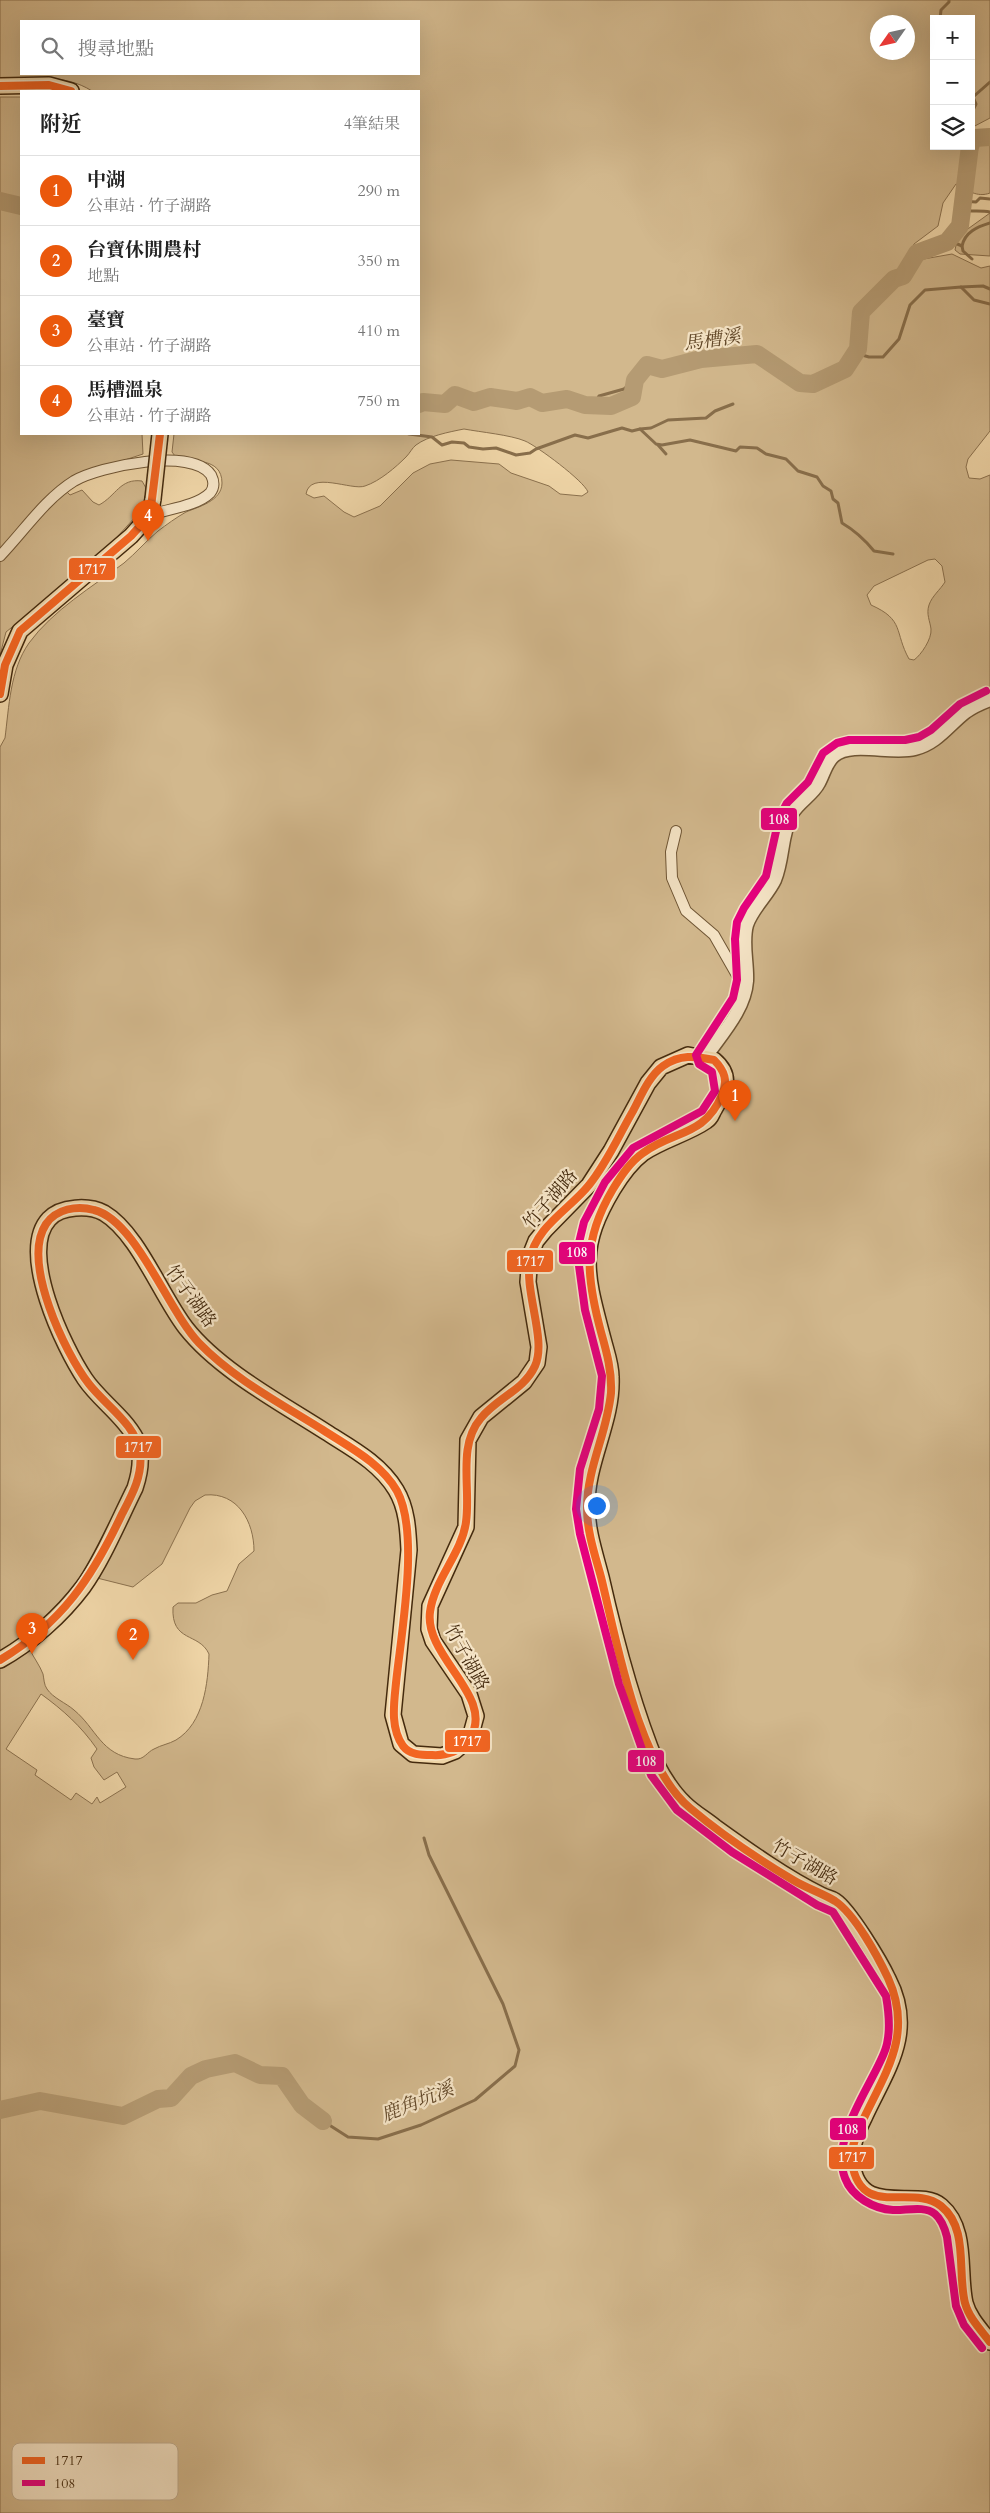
<!DOCTYPE html>
<html lang="zh-TW">
<head>
<meta charset="utf-8">
<style>
	:root { --surface:#fff; --page:#f6f6f6; --text:#222; --muted:#767676; --line:#e0e0e0; --accent:#ea580c }
	body { margin:0; font-family:Cardo,"Noto Serif TC",serif; background:var(--page); color:var(--text) }
	.controls { position:absolute; right:15px; top:15px; display:grid; overflow:hidden; border-radius:0px; box-shadow:0 5px 20px #0002 }
	.controls button { width:45px; height:45px; display:grid; place-items:center; padding:0; border:0; border-bottom:1px solid var(--line); background:var(--surface); color:var(--text); font:25px sans-serif }
	.compass { position:absolute; left:870px; top:15px; width:45px; height:45px; border-radius:50%; background:var(--surface); box-shadow:0 5px 20px #0002; rotate:236deg }
	.you { position:absolute; left:596px; top:1505px; width:18px; height:18px; margin:-12px; border:4px solid #fff; border-radius:50%; background:#1a73e8; box-shadow:0 0 0 8px #1a73e833 }
	.badge { display:grid; place-items:center; width:32px; height:32px; border-radius:50%; background:var(--accent); color:#fff; font-size:16px; font-weight:700 }
	.pin { position:absolute; translate:-50% -41px; filter:drop-shadow(0 1px 2px #0008) }
	.pin::after { content:''; position:absolute; top:26px; width:18px; height:15px; background:inherit; clip-path:polygon(0 0,100% 0,50% 100%) }
	.list { margin:0; padding:0; list-style:none }
	h2 { display:flex; justify-content:space-between; align-items:center; height:65px; margin:0; padding:0 20px; font-size:21px }
	h2 small { font-size:16px; font-weight:400; color:var(--muted) }
	.list li { display:grid; grid-template-columns:32px 1fr auto; gap:15px; align-items:center; box-sizing:border-box; height:70px; padding:0 20px; border-top:1px solid var(--line) }
	.list b { display:block; font-size:19px; white-space:nowrap }
	.list p { margin:0; font-size:16px; white-space:nowrap; color:var(--muted) }
	.list em { font-size:16px; font-style:normal; color:var(--muted) }
	.icon { flex:none; width:28px; height:28px; fill:none; stroke:currentColor; stroke-width:2; stroke-linecap:round; stroke-linejoin:round }
	.map { position:relative; flex:none; width:990px; height:2513px; overflow:hidden }
	.search { position:absolute; background:var(--surface); box-shadow:0 5px 20px #0002; left:20px; top:20px; width:400px; height:55px; display:flex; align-items:center; gap:12px; box-sizing:border-box; padding:0 18px; border-radius:0px; color:var(--muted); font-size:19px }
	.panel { position:absolute; background:var(--surface); box-shadow:0 5px 20px #0002; left:20px; top:90px; width:400px; height:345px; border-radius:0px }
	.map>svg:first-child { display:block }
</style>
</head>
<body>
<div class="map">
<svg width="990" height="2513" viewBox="0 0 990 2513">
	<rect width="100%" height="100%" fill="#efd5a7"/>
	<filter id="stains"><feTurbulence type="fractalNoise" baseFrequency=".004" numOctaves="4"/><feColorMatrix values="0 0 0 0 .2 0 0 0 0 .09 0 0 0 0 .02 0 0 0 .5 -.17"/></filter>
	<radialGradient id="worn" r=".72"><stop offset=".6" stop-color="#630" stop-opacity="0"/><stop offset="1" stop-color="#630" stop-opacity=".3"/></radialGradient>
	<!-- green -->
	<g fill="#d2b88d" stroke="#8b714e" fill-rule="evenodd">
		<path d="M0 0H990V118L971 128V19H934V146H971V136L990 133V193C977 198 967 190 956 184L943 203 938 226 914 244 910 254 918 260 952 254 981 268 990 266V431L968 459 966 467 969 478 980 479 990 475V2513H0V747L5 738C9 707 10 670 29 643 53 610 92 587 124 563 136 553 146 541 158 531 166 525 177 517 186 512 198 507 222 501 222 483 222 456 190 463 175 456L172 452 174 434H419V91H92C64 73 31 79 0 80ZM21 21H419V74H21ZM878 22H908V52H878ZM464 429C480 432 511 435 525 441 537 446 584 481 588 492L582 496 560 494 549 486 511 473 499 464 451 460 430 464 413 473 380 506 354 517 344 512 324 496 314 498 306 494C310 470 352 491 365 486 380 481 396 467 406 457 410 453 412 448 416 445 428 436 449 432 464 429ZM935 559 942 566 945 582C940 590 932 596 929 605 926 614 930 621 931 629 932 639 921 655 914 660L909 659C894 632 905 620 871 605L867 595 874 586 928 560ZM205 1495C238 1492 254 1522 254 1551L239 1564 227 1591 212 1595 196 1603H178L173 1607C171 1643 199 1632 209 1654 208 1683 204 1723 176 1740 169 1744 161 1745 154 1749 147 1752 144 1760 135 1759 101 1755 96 1728 74 1710 66 1703 53 1698 47 1689 44 1685 44 1679 43 1674 40 1666 34 1658 30 1650L69 1616 97 1578 133 1587 162 1564 190 1508 195 1501ZM41 1694C63 1710 81 1726 97 1749L91 1758 94 1767 104 1780 117 1772 126 1787 100 1803 97 1797 92 1804 76 1793 71 1800 35 1775 37 1770 6 1749Z"/>
		<path d="M0 97H21V434H142L143 454 76 476 66 491 70 495 82 490 93 502 99 505C116 496 120 478 142 481L146 488V501L137 515 98 558 6 632 0 655Z"/>
		<path d="M990 213V256L960 254 955 250 958 236Z"/>
	</g>
	<g fill="none" stroke-linecap="round" stroke-linejoin="round">
		<!-- stream -->
		<g stroke="#886e4b" stroke-width="3">
			<path d="M940 19 941 10 949 2V0"/>
			<path d="M971 114 976 104 973 97 990 82"/>
			<path d="M971 128 974 138"/>
			<path d="M962 201 976 202 980 198 990 199"/>
			<path d="M962 210C972 212 981 210 990 212"/>
			<path d="M948 240 962 246C965 232 977 227 990 223"/>
			<path d="M962 246 963 251 972 259"/>
			<path d="M961 287 983 286 990 289"/>
			<path d="M855 353 869 357H883L899 339 910 305 925 290 961 287 974 300 990 304"/>
			<path d="M594 405 599 396 624 389 635 380"/>
			<path d="M640 429 651 428 668 420 706 418 715 411 733 404"/>
			<path d="M409 434 432 437 442 445 452 442 464 443 469 447 483 449 496 448 516 455 530 453 536 449 575 435 588 438 622 428 632 431 640 429 656 444 662 445 690 440 736 451 740 447 757 448 766 454 786 459 798 471 817 477 823 486 831 491 833 499 838 503 842 523C854 530 865 540 874 551L893 554"/>
			<path d="M658 445 666 454"/>
			<path d="M323 2121 348 2137 378 2139 421 2125 475 2100 515 2066 519 2050 503 2004 429 1855 424 1838"/>
		</g>
		<!-- river -->
		<g stroke="#b59b73" stroke-width="18">
			<path d="M971 144 974 138 990 137"/>
			<path d="M0 201 21 206"/>
			<path d="M419 404 423 402 445 404 455 395 474 402 490 397 517 401 530 397 542 403 567 399 585 405 611 406 632 397 635 380 647 365 662 369 701 359 757 354 800 383 813 384 845 369 858 349 861 312 894 279 903 276 917 253 947 242 960 226 970 146"/>
			<path d="M0 2110 40 2101 123 2116 158 2099 171 2098 191 2076 206 2069 235 2063 260 2075 282 2076 302 2105 323 2121"/>
		</g>
		<defs>
			<g id="minor">
				<path d="M0 556C24 531 45 499 74 481 100 466 192 447 211 475 214 481 215 487 210 493 197 506 168 509 150 515"/>
				<path d="M676 831 671 852 672 878 686 911 714 935 738 977 747 982"/>
			</g>
			<path id="tertiary" d="M706 1057C721 1035 745 1010 747 981 748 963 742 943 747 925 752 909 768 895 775 880 784 858 781 835 792 814 799 802 813 795 819 783 824 774 826 763 834 756 851 741 892 755 915 749 938 743 949 725 966 712 973 707 982 703 990 700"/>
			<g id="primary">
				<path d="M0 86 49 85 71 91"/>
				<path d="M0 694 5 665 20 631 131 536 150 515 153 499"/>
				<path d="M0 1660C31 1643 62 1615 83 1587 102 1561 120 1518 135 1488 140 1473 143 1454 136 1439 124 1416 99 1400 85 1379 64 1348 18 1252 49 1219 61 1206 89 1205 104 1213 138 1233 161 1296 186 1328 219 1370 281 1403 326 1432 351 1448 380 1463 396 1490 407 1508 408 1530 409 1550L393 1715 401 1744 413 1754 442 1756 455 1751 470 1738 476 1716 469 1694 433 1641 429 1629 430 1606 466 1527 468 1440 481 1417 524 1382 537 1363 539 1347 528 1282 530 1256 536 1241 545 1230 589 1185 611 1151 648 1083 661 1067 688 1055 714 1060C733 1076 725 1091 715 1108 711 1114 712 1117 706 1121 689 1133 662 1140 643 1153 631 1162 621 1176 613 1189 577 1249 586 1274 603 1339 606 1351 611 1364 611 1377 613 1422 586 1462 587 1507 587 1530 595 1554 601 1577 615 1639 632 1705 657 1765 663 1777 674 1794 684 1803 693 1812 705 1819 715 1827 747 1850 786 1878 821 1895 826 1898 831 1898 835 1901 849 1910 880 1962 888 1979 916 2033 886 2070 864 2118 857 2132 850 2148 852 2163 859 2220 918 2186 941 2206 968 2229 958 2272 965 2303 969 2318 981 2330 990 2342"/>
			</g>
		</defs>
		<!-- minor casing -->
		<use href="#minor" stroke="#6f5534" stroke-width="12"/>
		<!-- tertiary casing -->
		<use href="#tertiary" stroke="#6f5534" stroke-width="15"/>
		<!-- primary casing -->
		<use href="#primary" stroke="#442a0e" stroke-width="18"/>
		<!-- minor -->
		<use href="#minor" stroke="#f5e4c6" stroke-width="10"/>
		<!-- tertiary -->
		<use href="#tertiary" stroke="#f5e4c6" stroke-width="12"/>
		<!-- primary -->
		<use href="#primary" stroke="#efd5a7" stroke-width="15"/>
		<defs>
			<path id="primary-bridge" d="M153 499 160 434"/>
		</defs>
		<!-- primary-bridge casing -->
		<use href="#primary-bridge" stroke="#442a0e" stroke-width="18" stroke-linecap="butt"/>
		<!-- primary-bridge -->
		<use href="#primary-bridge" stroke="#efd5a7" stroke-width="15"/>
		<defs>
			<g id="bus-1">
				<path d="M0 86 49 85 71 91"/>
				<path d="M0 694 5 665 20 631 131 536 150 515 160 434"/>
				<path d="M0 1660C62 1623 92 1578 122 1514 132 1495 143 1475 140 1453 136 1424 106 1406 89 1384 65 1353 21 1262 46 1224 56 1209 77 1205 94 1210 136 1220 168 1311 199 1343 234 1379 280 1403 323 1430 349 1447 381 1463 397 1491 420 1533 401 1634 396 1683 394 1703 390 1728 403 1746 410 1755 421 1755 432 1755 446 1756 462 1751 470 1738 496 1697 424 1657 430 1612 434 1580 462 1553 466 1522 471 1488 457 1446 481 1418 497 1398 524 1390 535 1366 547 1340 524 1292 530 1260 535 1227 570 1209 589 1185 607 1163 619 1135 633 1111 641 1096 649 1076 663 1066 680 1054 695 1056 714 1060 725 1071 728 1081 722 1095 704 1137 674 1130 643 1153 630 1162 621 1176 613 1189 582 1241 586 1276 601 1332 607 1353 612 1372 611 1393 607 1433 587 1468 587 1508 587 1532 595 1555 601 1577 617 1642 638 1765 690 1808 722 1835 758 1859 793 1880 806 1888 822 1893 835 1901 855 1914 878 1957 888 1978 913 2033 887 2070 864 2118 857 2132 850 2148 852 2163 861 2220 912 2183 941 2206 969 2228 957 2272 965 2303 969 2318 981 2330 990 2342"/>
			</g>
			<path id="bus-2" d="M982 2348 964 2325 956 2306 947 2237C945 2229 941 2219 935 2214 924 2205 905 2211 893 2210 874 2209 852 2197 845 2178 830 2139 870 2088 884 2053 891 2037 889 2013 886 1996L833 1912 817 1905 732 1852 677 1810 651 1775 619 1684 580 1534 576 1509 580 1469 599 1409 602 1376 585 1310 577 1251 584 1222 605 1182 633 1148 702 1111 715 1091 712 1072 699 1064 696 1055 733 998 737 980 735 939 737 922 744 908 766 876 779 818 787 803 808 782 823 753 837 743 849 740H905L919 737 931 730 960 704 986 691"/>
		</defs>
		<!-- bus-1 casing -->
		<use href="#bus-1" stroke="#f5e4c6" stroke-width="11"/>
		<!-- bus-2 casing -->
		<use href="#bus-2" stroke="#f5e4c6" stroke-width="11"/>
		<!-- bus-1 -->
		<use href="#bus-1" stroke="#f26522" stroke-width="8"/>
		<!-- bus-2 -->
		<use href="#bus-2" stroke="#e5007d" stroke-width="8"/>
	</g>
	<g text-anchor="middle" stroke-width="4.5" stroke-linejoin="round" paint-order="stroke">
		<!-- street labels -->
		<g font-size="18" fill="#442a0e" stroke="#f5e4c6">
			<text transform="translate(550 1199) rotate(-49)" y="6">竹子湖路</text>
			<text transform="translate(191 1296) rotate(54)" y="6">竹子湖路</text>
			<text transform="translate(467 1657) rotate(61)" y="6">竹子湖路</text>
			<text transform="translate(805 1862) rotate(30)" y="6">竹子湖路</text>
		</g>
		<!-- water labels -->
		<g font-size="19" font-style="italic" fill="#604627" stroke="#f5e4c6">
			<text transform="translate(712 339) rotate(-8)" y="7">馬槽溪</text>
			<text transform="translate(417 2101) rotate(-22)" y="7">鹿角坑溪</text>
		</g>
	</g>
	<!-- legend -->
	<rect x="12" y="2443" width="166" height="57" rx="8" fill="#f5e4c6" stroke="#c0ac8f" stroke-width="1"/>
	<rect x="22" y="2457" width="23" height="7" fill="#f26522"/>
	<rect x="22" y="2480" width="23" height="6" fill="#e5007d"/>
	<g font-size="14" fill="#442a0e">
		<text x="54" y="2465">1717</text>
		<text x="54" y="2488">108</text>
	</g>
	<g stroke="#f5e4c6" stroke-width="2">
		<rect x="68" y="557" width="48" height="24" rx="5" fill="#f26522"/>
		<rect x="760" y="807" width="38" height="24" rx="5" fill="#e5007d"/>
		<rect x="558" y="1241" width="38" height="24" rx="5" fill="#e5007d"/>
		<rect x="506" y="1249" width="48" height="24" rx="5" fill="#f26522"/>
		<rect x="115" y="1435" width="47" height="24" rx="5" fill="#f26522"/>
		<rect x="444" y="1729" width="47" height="24" rx="5" fill="#f26522"/>
		<rect x="627" y="1749" width="38" height="24" rx="5" fill="#e5007d"/>
		<rect x="829" y="2117" width="38" height="24" rx="5" fill="#e5007d"/>
		<rect x="828" y="2146" width="47" height="24" rx="5" fill="#f26522"/>
	</g>
	<g font-size="14" text-anchor="middle" font-weight="bold" fill="#fff">
		<text x="92" y="574">1717</text>
		<text x="779" y="824">108</text>
		<text x="577" y="1257">108</text>
		<text x="530" y="1266">1717</text>
		<text x="138" y="1452">1717</text>
		<text x="467" y="1746">1717</text>
		<text x="646" y="1766">108</text>
		<text x="848" y="2134">108</text>
		<text x="852" y="2162">1717</text>
	</g>
	<rect width="100%" height="100%" filter="url(#stains)"/>
	<rect width="100%" height="100%" fill="url(#worn)"/>
</svg>
<div class="controls">
<button>+</button>
<button>−</button>
<button><svg class="icon" aria-label="layers" viewBox="0 0 24 24"><path d="M12 4l9 5-9 5-9-5zM3 14l9 5 9-5"/></svg></button>
</div>
<svg class="compass" viewBox="-18 -18 36 36"><path d="M0-13l5 13h-10z" fill="#e53935"/><path d="M0 13l5-13h-10z" fill="#767676"/></svg>
<div class="you"></div>
<div class="pin badge" style="left:735px;top:1121px">1</div>
<div class="pin badge" style="left:133px;top:1660px">2</div>
<div class="pin badge" style="left:32px;top:1654px">3</div>
<div class="pin badge" style="left:148px;top:541px">4</div>
<div class="search"><svg class="icon" aria-label="search" viewBox="0 0 24 24"><circle cx="10" cy="10" r="6"/><path d="M15 15l6 6"/></svg>搜尋地點</div>
<section class="panel">
<h2>附近<small>4筆結果</small></h2>
<ul class="list">
<li><span class="badge">1</span><div><b>中湖</b><p>公車站 · 竹子湖路</p></div><em>290 m</em></li>
<li><span class="badge">2</span><div><b>台寶休閒農村</b><p>地點</p></div><em>350 m</em></li>
<li><span class="badge">3</span><div><b>臺寶</b><p>公車站 · 竹子湖路</p></div><em>410 m</em></li>
<li><span class="badge">4</span><div><b>馬槽溫泉</b><p>公車站 · 竹子湖路</p></div><em>750 m</em></li>
</ul>
</section>
</div>
</body>
</html>
